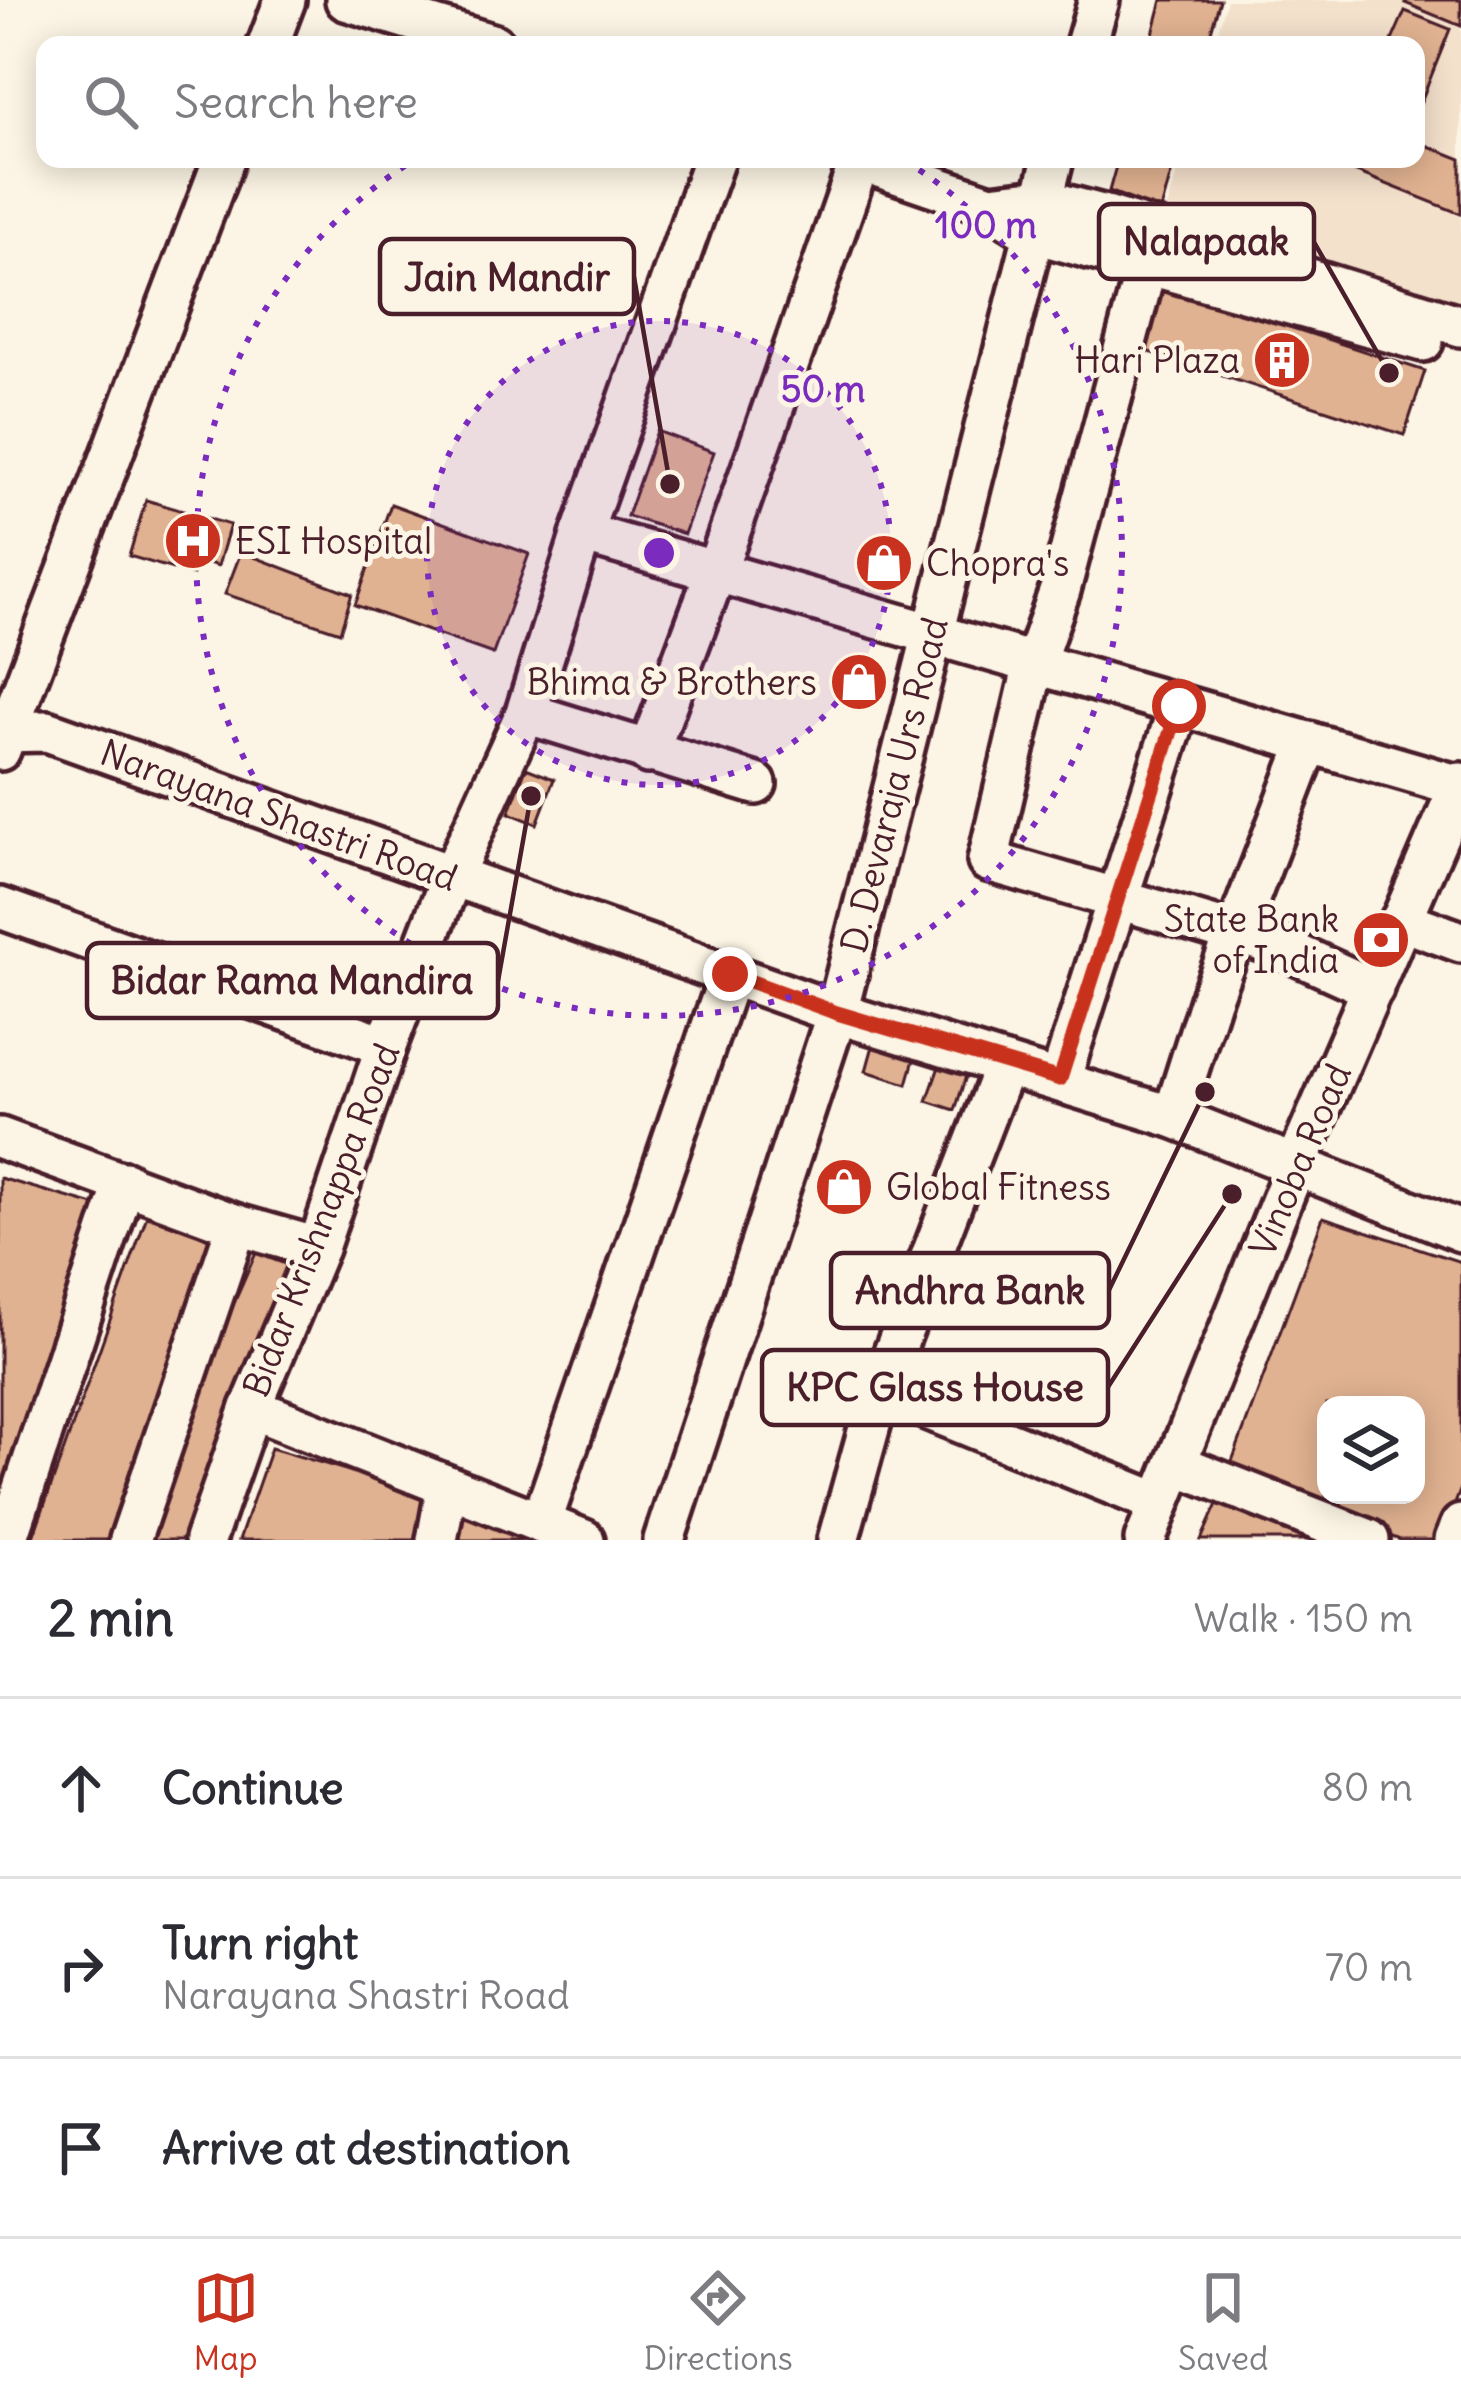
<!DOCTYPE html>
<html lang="en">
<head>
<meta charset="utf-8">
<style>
	:root { --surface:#fff; --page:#f7f7f7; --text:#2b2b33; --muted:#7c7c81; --line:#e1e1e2; --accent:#c8321e }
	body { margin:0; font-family:Delius,sans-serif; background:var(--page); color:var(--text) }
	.controls { position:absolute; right:36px; bottom:36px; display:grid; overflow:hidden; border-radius:24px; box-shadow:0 6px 30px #0003 }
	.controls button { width:108px; height:108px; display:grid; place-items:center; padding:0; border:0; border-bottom:3px solid var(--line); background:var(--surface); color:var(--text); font:60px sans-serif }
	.stop { position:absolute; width:36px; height:36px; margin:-27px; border:9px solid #c8321e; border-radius:50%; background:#fff }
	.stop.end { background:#c8321e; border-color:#fff; box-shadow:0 3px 12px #0008 }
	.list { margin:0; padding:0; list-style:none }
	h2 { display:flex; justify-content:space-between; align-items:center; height:156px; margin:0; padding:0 48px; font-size:51px }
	h2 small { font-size:39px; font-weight:400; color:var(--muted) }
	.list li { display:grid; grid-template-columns:78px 1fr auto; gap:36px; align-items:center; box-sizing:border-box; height:180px; padding:0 48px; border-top:3px solid var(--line) }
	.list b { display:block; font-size:45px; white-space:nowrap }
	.list p { margin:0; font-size:39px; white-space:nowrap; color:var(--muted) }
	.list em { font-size:39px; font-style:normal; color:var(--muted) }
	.icon { flex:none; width:66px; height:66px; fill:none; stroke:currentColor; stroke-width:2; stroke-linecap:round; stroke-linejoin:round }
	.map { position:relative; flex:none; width:1461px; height:1540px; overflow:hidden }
	.search { position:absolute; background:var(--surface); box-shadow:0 6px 30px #0003; left:36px; right:36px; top:36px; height:132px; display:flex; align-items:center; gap:30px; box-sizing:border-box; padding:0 42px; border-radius:24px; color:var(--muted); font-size:45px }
	.sheet { height:696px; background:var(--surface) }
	nav { display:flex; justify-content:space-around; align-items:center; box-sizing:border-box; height:168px; border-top:3px solid var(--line); background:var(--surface); font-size:33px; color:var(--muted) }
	nav a { display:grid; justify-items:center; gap:6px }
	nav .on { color:var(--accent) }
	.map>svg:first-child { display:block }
</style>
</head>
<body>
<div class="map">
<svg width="1461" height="1540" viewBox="0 0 1461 1540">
	<rect width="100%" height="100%" fill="#fcf5e5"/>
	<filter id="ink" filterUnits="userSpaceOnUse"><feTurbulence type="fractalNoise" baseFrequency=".00833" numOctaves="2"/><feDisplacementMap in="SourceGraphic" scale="24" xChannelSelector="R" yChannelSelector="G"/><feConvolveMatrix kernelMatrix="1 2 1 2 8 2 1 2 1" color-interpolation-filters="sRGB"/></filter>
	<g filter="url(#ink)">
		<!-- built -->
		<path fill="#f4e1cc" d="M1227 0H1461V313L1163 223 1181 159H1416V45H1214Z"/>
		<!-- building -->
		<g fill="#e0b291" stroke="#4a1f2b" stroke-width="3" fill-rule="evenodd">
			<path d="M1162 0H1220L1207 45H1150Z"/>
			<path d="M1407 0H1461V26L1405 3Z"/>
			<path d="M1405 11 1450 29 1416 114V45H1390Z"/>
			<path d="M1416 141 1461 159V214L1339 165 1342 159H1416Z"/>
			<path d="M1118 159H1175L1161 211 1109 191Z"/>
			<path d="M1160 285 1425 371 1404 435 1140 349Z"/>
			<path d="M657 431 714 452 684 534 627 516Z"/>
			<path d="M146 500 230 525 218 566 198 560 193 575 129 556Z"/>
			<path d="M391 504 529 554 493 654 355 605Z"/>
			<path d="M241 552 352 594 340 632 225 594Z"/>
			<path d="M526 768 554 779 537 824 509 813Z"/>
			<path d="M874 1042 915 1056 907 1084 866 1071Z"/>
			<path d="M941 1061 968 1070 955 1110 927 1101Z"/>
			<path d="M0 1178 98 1206 0 1504Z"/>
			<path d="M149 1210 216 1243 121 1540H32Z"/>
			<path d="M1323 1217 1461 1262V1488L1441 1540H1400L1228 1472ZM1326 1405H1416V1495H1326Z"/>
			<path d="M256 1253 296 1268 193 1540H142L176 1436Z"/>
			<path d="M271 1448 424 1493 417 1540H239Z"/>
			<path d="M1218 1502 1315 1540H1201Z"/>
			<path d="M461 1513 525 1540H453Z"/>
		</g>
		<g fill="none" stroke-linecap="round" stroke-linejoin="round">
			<defs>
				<g id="minor">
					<path d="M346 0 494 45"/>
					<path d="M268 45 285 0"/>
					<path d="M1086 45 1099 0"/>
					<path d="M856 159 990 205 1041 199 1106 216 1461 326"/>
					<path d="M1009 218 1031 232 1423 341"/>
					<path d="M1156 230 1060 590 1034 664 988 861 1276 945 1373 989"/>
					<path d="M582 533 1460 786"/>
					<path d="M526 713 756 784"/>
					<path d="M0 732 47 731 837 1013 1173 1117 1461 1231"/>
					<path d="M0 750 224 159"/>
					<path d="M648 753 715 574 860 160"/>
					<path d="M0 908 386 1046"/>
					<path d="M1401 920 1461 942"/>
					<path d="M1060 1080 1179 706"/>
					<path d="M1173 1117 1210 1000 1309 742"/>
					<path d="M0 1138 237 1225 318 1248"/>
					<path d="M851 1378 1159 1503"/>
					<path d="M251 1408 584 1540"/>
					<path d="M1176 1464 1369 1540"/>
					<path d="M541 1523 730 974"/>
					<path d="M7 1540 125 1182"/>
					<path d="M130 1540 237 1225"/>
					<path d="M205 1540 251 1408 318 1248 386 1046 451 878 526 713 582 533 714 159"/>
					<path d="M437 1540 447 1486"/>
					<path d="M664 1540 837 1013 1053 159"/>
					<path d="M838 1540 880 1389 1005 1065"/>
					<path d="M1145 1540 1295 1167 1461 783"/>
					<path d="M1455 1540 1461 1525"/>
				</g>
			</defs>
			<!-- minor casing -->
			<use href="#minor" stroke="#4a1f2b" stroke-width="48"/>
			<!-- minor -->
			<use href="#minor" stroke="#fcf5e5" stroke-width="39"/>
		</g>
	</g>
	<g fill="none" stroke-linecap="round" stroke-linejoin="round" filter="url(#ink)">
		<!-- route -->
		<path stroke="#c8321e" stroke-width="15" d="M730 974 837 1013 1060 1079 1179 706"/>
	</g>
	<!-- distance rings -->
	<circle cx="659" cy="553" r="232" fill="#7b2cbf" fill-opacity=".12"/>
	<g fill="none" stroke="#7b2cbf" stroke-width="6" stroke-dasharray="6 12">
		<circle cx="659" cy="553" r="232"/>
		<path d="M904 160A463 463 0 1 1 414 160"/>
	</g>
	<!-- icons -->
	<defs>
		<symbol id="building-disc" viewBox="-11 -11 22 22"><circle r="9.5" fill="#c8321e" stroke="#fcf5e5"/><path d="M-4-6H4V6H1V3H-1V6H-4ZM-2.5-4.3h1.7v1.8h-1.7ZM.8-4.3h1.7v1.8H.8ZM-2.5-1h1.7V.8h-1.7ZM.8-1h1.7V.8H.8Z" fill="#fff"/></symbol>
		<symbol id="hospital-disc" viewBox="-11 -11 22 22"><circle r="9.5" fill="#c8321e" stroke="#fcf5e5"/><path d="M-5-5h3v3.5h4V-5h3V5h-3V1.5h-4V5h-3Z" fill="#fff"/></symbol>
		<symbol id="shop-disc" viewBox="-11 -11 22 22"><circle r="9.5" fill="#c8321e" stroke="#fcf5e5"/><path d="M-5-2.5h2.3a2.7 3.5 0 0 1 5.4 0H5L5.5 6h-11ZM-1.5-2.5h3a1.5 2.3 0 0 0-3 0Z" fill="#fff"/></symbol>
		<symbol id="bank-disc" viewBox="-11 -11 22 22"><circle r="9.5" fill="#c8321e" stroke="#fcf5e5"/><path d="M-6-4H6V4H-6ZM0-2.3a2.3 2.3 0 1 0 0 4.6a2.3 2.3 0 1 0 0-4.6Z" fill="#fff"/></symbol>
	</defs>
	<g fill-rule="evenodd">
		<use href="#building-disc" x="1249" y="327" width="66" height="66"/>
		<use href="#hospital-disc" x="160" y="508" width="66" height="66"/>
		<use href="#shop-disc" x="851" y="530" width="66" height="66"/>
		<use href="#shop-disc" x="826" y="649" width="66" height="66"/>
		<use href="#bank-disc" x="1348" y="907" width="66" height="66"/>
		<use href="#shop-disc" x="811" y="1154" width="66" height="66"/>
	</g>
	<g text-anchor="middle" stroke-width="10" stroke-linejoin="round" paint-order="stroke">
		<!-- poi labels -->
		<g font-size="36" fill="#4a1f2b" stroke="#fcf5e5" text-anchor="end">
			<text x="1240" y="373">Hari Plaza</text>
			<text x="235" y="554" text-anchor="start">ESI Hospital</text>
			<text x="926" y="576" text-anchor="start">Chopra's</text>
			<text x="817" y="695">Bhima &amp; Brothers</text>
			<text x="1339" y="932">State Bank<tspan x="1339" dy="41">of India</tspan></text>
			<text x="886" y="1200" text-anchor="start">Global Fitness</text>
		</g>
		<!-- street labels -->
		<g font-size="36" fill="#4a1f2b" stroke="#fcf5e5">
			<text transform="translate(894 785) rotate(-76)" y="13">D. Devaraja Urs Road</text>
			<text transform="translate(279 815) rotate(20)" y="13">Narayana Shastri Road</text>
			<text transform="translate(1300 1160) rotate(-67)" y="13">Vinoba Road</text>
			<text transform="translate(321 1220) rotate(-69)" y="13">Bidar Krishnappa Road</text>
		</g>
	</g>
	<circle cx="659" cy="553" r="18" fill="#7b2cbf" stroke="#fcf5e5" stroke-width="6"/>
	<g font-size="36" text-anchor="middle" font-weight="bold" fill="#7b2cbf" stroke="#fcf5e5" stroke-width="10" stroke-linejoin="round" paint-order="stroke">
		<text x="986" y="238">100 m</text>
		<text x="823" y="402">50 m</text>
	</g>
	<!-- callouts -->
	<path fill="none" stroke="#4a1f2b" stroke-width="4.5" d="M1389 373L1314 242M670 484L634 277M531 796L498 981M1205 1092L1109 1290M1232 1194L1108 1387"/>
	<g fill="#4a1f2b" stroke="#fcf5e5" stroke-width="4.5">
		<circle cx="1389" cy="373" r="12"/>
		<circle cx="670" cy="484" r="12"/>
		<circle cx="531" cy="796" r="12"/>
		<circle cx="1205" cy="1092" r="12"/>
		<circle cx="1232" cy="1194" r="12"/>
	</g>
	<g fill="#fcf5e5" stroke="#4a1f2b" stroke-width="4.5">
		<rect x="1099" y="204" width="215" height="75" rx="12"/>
		<rect x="380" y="239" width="254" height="75" rx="12"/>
		<rect x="87" y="943" width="411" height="75" rx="12"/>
		<rect x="831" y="1253" width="278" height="75" rx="12"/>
		<rect x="762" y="1350" width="346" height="75" rx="12"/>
	</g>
	<g font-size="39" text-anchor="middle" font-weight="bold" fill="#4a1f2b">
		<text x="1206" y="255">Nalapaak</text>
		<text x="507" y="291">Jain Mandir</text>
		<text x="292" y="994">Bidar Rama Mandira</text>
		<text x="970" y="1304">Andhra Bank</text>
		<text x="935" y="1401">KPC Glass House</text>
	</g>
</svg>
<div class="controls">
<button><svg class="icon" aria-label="layers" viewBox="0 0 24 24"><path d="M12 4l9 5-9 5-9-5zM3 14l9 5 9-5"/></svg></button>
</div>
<div class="stop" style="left:1179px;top:706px"></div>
<div class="stop end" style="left:730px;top:974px"></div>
<div class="search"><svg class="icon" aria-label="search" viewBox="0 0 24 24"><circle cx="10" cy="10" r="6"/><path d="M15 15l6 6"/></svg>Search here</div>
</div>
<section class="sheet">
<h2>2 min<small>Walk · 150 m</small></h2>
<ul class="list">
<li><svg class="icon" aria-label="ahead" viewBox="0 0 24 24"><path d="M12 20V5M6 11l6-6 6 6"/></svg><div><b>Continue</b></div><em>80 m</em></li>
<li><svg class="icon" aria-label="right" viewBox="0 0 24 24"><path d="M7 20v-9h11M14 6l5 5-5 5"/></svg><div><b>Turn right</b><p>Narayana Shastri Road</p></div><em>70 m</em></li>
<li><svg class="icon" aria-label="arrive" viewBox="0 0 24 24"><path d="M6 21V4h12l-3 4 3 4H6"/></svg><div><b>Arrive at destination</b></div></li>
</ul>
</section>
<nav>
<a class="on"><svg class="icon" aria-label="map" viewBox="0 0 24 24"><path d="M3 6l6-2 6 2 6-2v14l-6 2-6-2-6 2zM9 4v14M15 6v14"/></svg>Map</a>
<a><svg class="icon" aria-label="directions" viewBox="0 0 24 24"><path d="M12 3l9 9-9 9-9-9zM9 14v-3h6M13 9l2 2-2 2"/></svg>Directions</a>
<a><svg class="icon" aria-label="saved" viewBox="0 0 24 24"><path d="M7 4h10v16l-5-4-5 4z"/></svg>Saved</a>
</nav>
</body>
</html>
